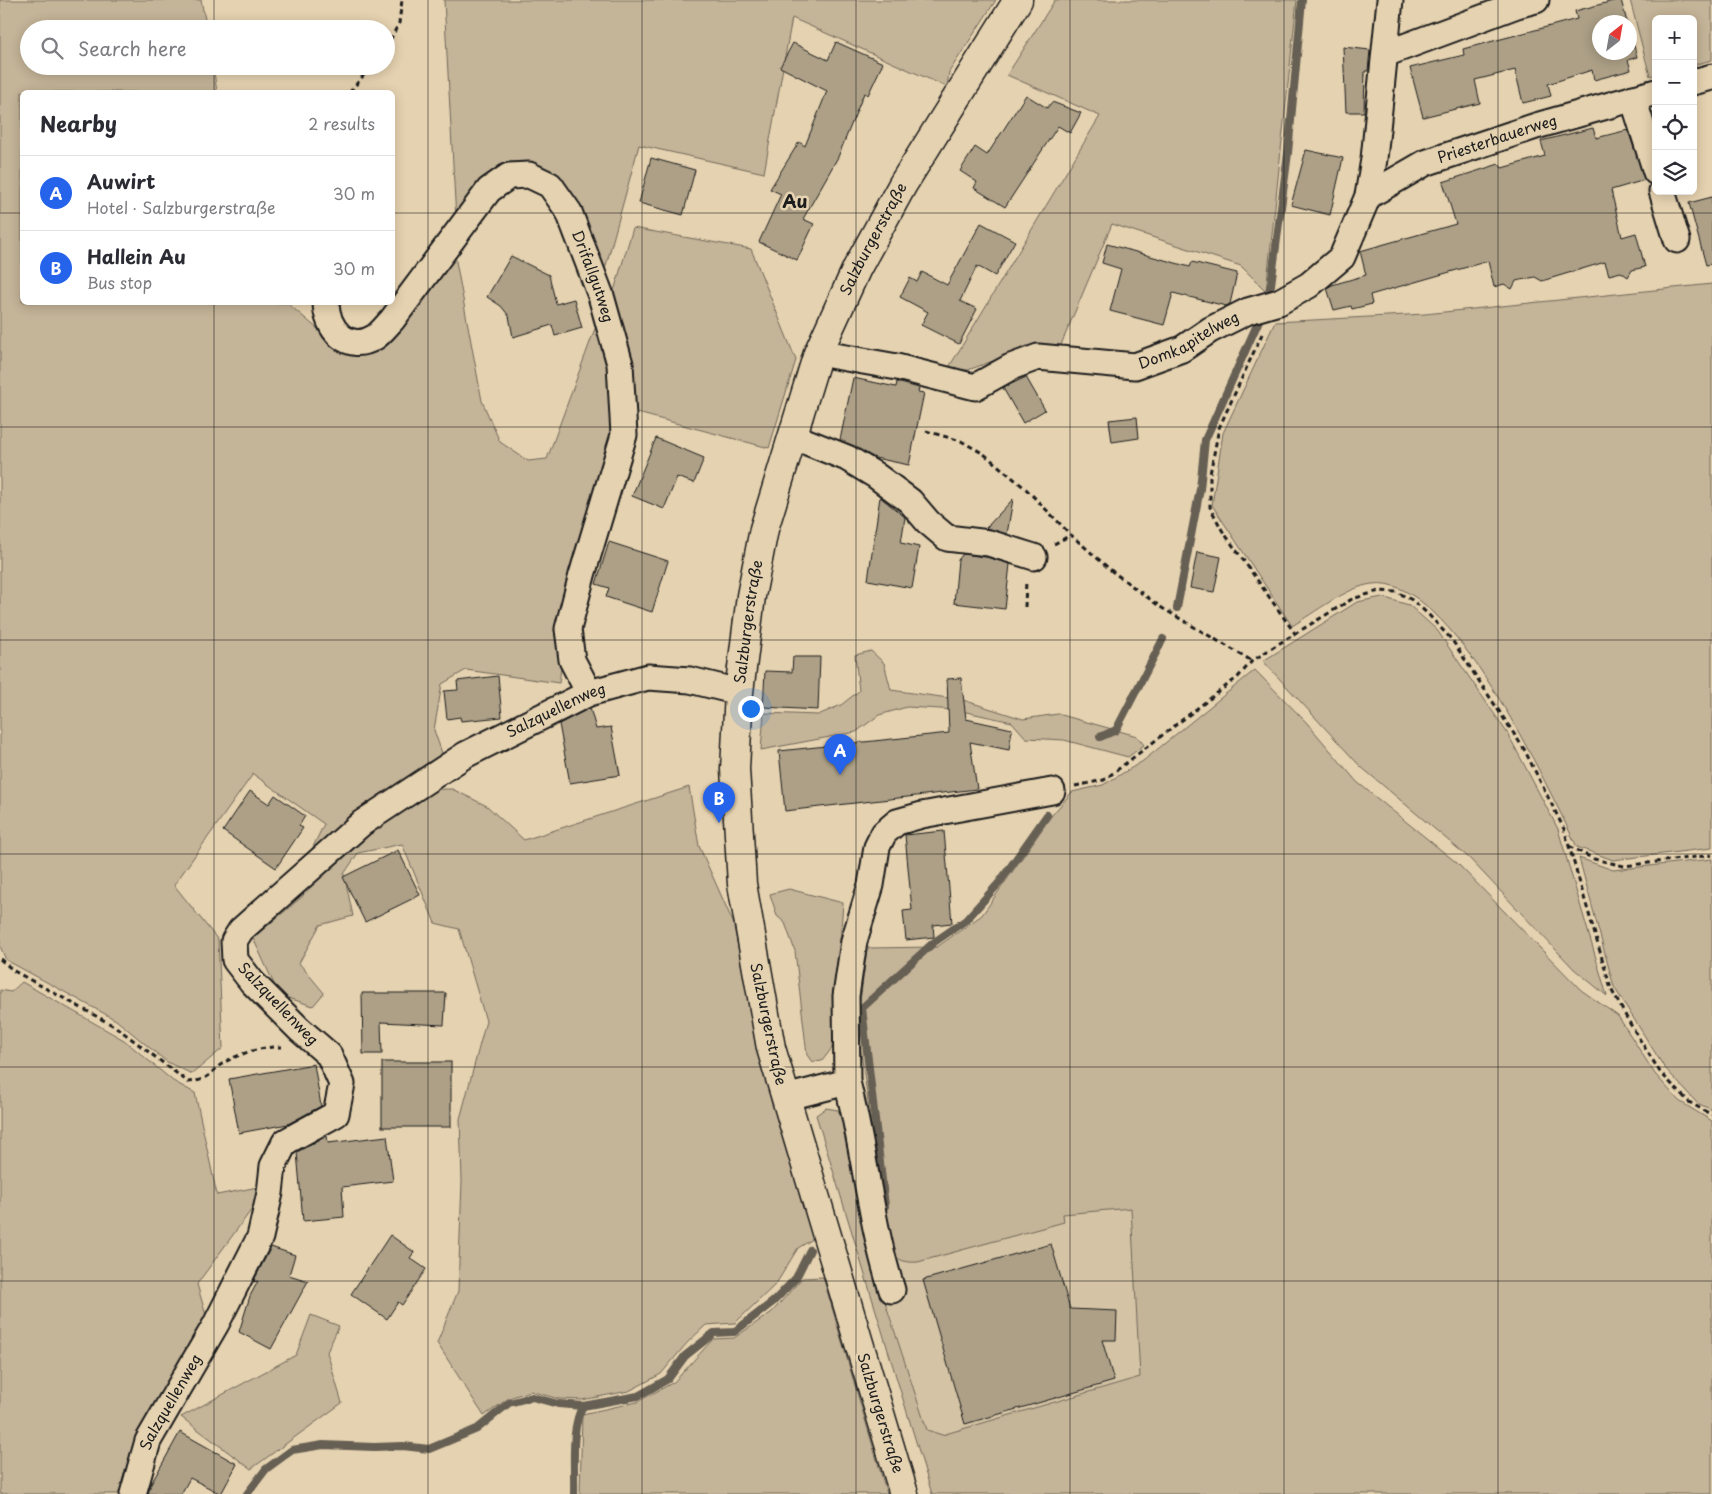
<!DOCTYPE html>
<html lang="en">
<head>
<meta charset="utf-8">
<style>
	:root { --surface:#fff; --page:#f7f7f7; --text:#2b2b33; --muted:#7c7c81; --line:#e1e1e2; --accent:#2563eb }
	body { margin:0; font-family:"Playpen Sans",sans-serif; background:var(--page); color:var(--text) }
	.controls { position:absolute; right:15px; top:15px; display:grid; overflow:hidden; border-radius:8px; box-shadow:0 2px 12px #0003 }
	.controls button { width:45px; height:45px; display:grid; place-items:center; padding:0; border:0; border-bottom:1px solid var(--line); background:var(--surface); color:var(--text); font:25px sans-serif }
	.compass { position:absolute; left:1592px; top:15px; width:45px; height:45px; border-radius:50%; background:var(--surface); box-shadow:0 2px 12px #0003; rotate:31deg }
	.you { position:absolute; left:750px; top:708px; width:18px; height:18px; margin:-12px; border:4px solid #fff; border-radius:50%; background:#1a73e8; box-shadow:0 0 0 8px #1a73e833 }
	.badge { display:grid; place-items:center; width:32px; height:32px; border-radius:50%; background:var(--accent); color:#fff; font-size:16px; font-weight:700 }
	.pin { position:absolute; translate:-50% -41px; filter:drop-shadow(0 1px 2px #0008) }
	.pin::after { content:''; position:absolute; top:26px; width:18px; height:15px; background:inherit; clip-path:polygon(0 0,100% 0,50% 100%) }
	.list { margin:0; padding:0; list-style:none }
	h2 { display:flex; justify-content:space-between; align-items:center; height:65px; margin:0; padding:0 20px; font-size:21px }
	h2 small { font-size:16px; font-weight:400; color:var(--muted) }
	.list li { display:grid; grid-template-columns:32px 1fr auto; gap:15px; align-items:center; box-sizing:border-box; height:75px; padding:0 20px; border-top:1px solid var(--line) }
	.list b { display:block; font-size:19px; white-space:nowrap }
	.list p { margin:0; font-size:16px; white-space:nowrap; color:var(--muted) }
	.list em { font-size:16px; font-style:normal; color:var(--muted) }
	.icon { flex:none; width:28px; height:28px; fill:none; stroke:currentColor; stroke-width:2; stroke-linecap:round; stroke-linejoin:round }
	.map { position:relative; flex:none; width:1712px; height:1494px; overflow:hidden }
	.search { position:absolute; background:var(--surface); box-shadow:0 2px 12px #0003; left:20px; top:20px; width:375px; height:55px; display:flex; align-items:center; gap:12px; box-sizing:border-box; padding:0 18px; border-radius:28px; color:var(--muted); font-size:19px }
	.panel { position:absolute; background:var(--surface); box-shadow:0 2px 12px #0003; left:20px; top:90px; width:375px; height:215px; border-radius:8px }
	.map>svg:first-child { display:block }
</style>
</head>
<body>
<div class="map">
<svg width="1712" height="1494" viewBox="0 0 1712 1494">
	<rect width="100%" height="100%" fill="#e5d2b0"/>
	<filter id="ink" filterUnits="userSpaceOnUse"><feTurbulence type="fractalNoise" baseFrequency=".02" numOctaves="2"/><feDisplacementMap in="SourceGraphic" scale="10" xChannelSelector="R" yChannelSelector="G"/><feConvolveMatrix kernelMatrix="1 2 1 2 8 2 1 2 1" color-interpolation-filters="sRGB"/></filter>
	<g filter="url(#ink)">
		<!-- built -->
		<path fill="#d4c3a4" d="M1131 1208 1140 1377 942 1435 927 1430 872 1259 1064 1221 1062 1214Z"/>
		<!-- green -->
		<g fill="#c4b498" stroke="#70685a">
			<path d="M0 0H201L207 29H29V66H213L217 92H22V302L287 303 338 346 354 351 455 256 482 401 500 442 528 461 547 459 600 315 609 342 616 432 611 462 554 630 561 668 559 683 466 670 442 684 434 730 443 756 392 790 452 789 487 806 524 840 689 787 699 846 733 922 759 1053 813 1239 798 1248 776 1284 735 1323 706 1325 687 1343 661 1374 629 1391 582 1400 559 1399 530 1391 509 1398 484 1416 437 1343 458 1291 462 1181 460 1119 486 1021 459 929 435 923 402 844 358 853 344 874 353 916 320 925 299 963 324 993 313 1006 279 995 253 938 303 896 312 849 324 824 253 774 174 885 218 940 223 1048 192 1074 167 1062 116 1020 6 960 0 946Z"/>
			<path d="M444 0H996L949 72 947 87 792 18 764 173 639 145 604 273 538 166 456 220Z"/>
			<path d="M1055 0H1297L1266 291 1241 266 1112 224 1058 352 1026 349 968 370 948 369 1100 116 1007 75Z"/>
			<path d="M1630 0H1712V60L1693 65V19H1656V74L1650 76Z"/>
			<path d="M633 228 751 249 796 360 769 448 630 411 613 294Z"/>
			<path d="M1712 284V848L1613 860 1577 847C1548 788 1450 572 1372 584 1347 587 1314 613 1292 626L1212 505 1223 433 1275 322 1425 314Z"/>
			<path d="M1382 597 1409 605 1437 630 1508 734 1558 829 1607 996 1574 969 1469 858 1360 766 1263 661 1357 602Z"/>
			<path d="M871 651 884 663 891 690 963 700 1023 719 1058 714 1137 736 1144 745 1128 757 1064 740 1026 738 1012 722 957 710 907 707 879 715 856 732 761 750 764 713 818 715 841 705 859 691 855 655Z"/>
			<path d="M1255 670 1307 723 1357 782 1457 863 1581 990 1618 1016 1655 1074 1679 1101 1712 1121V1494H932L816 1115 826 1108 838 1110 850 1136 871 1259 927 1430 942 1435 1140 1377 1131 1208 1063 1214 1064 1222 918 1262C891 1264 891 1249 886 1228L857 1025 867 948 937 947 982 915 1052 815 1072 792 1103 785 1143 761Z"/>
			<path d="M1579 858 1613 870 1712 859V1110L1697 1103 1664 1067 1614 987Z"/>
			<path d="M789 889 843 903 832 1048 822 1061 812 1062 807 1055 795 951 785 923 777 916 770 894Z"/>
			<path d="M22 982 124 1040 173 1081 195 1093 217 1195 263 1186 260 1198 197 1284 207 1319 127 1494H0V990L11 992Z"/>
			<path d="M823 1277 887 1494H580L582 1414 637 1402 674 1382 713 1339 734 1338 772 1312 802 1278Z"/>
			<path d="M311 1315 339 1326 327 1352 342 1403 251 1469 181 1417 296 1355Z"/>
		</g>
		<g fill="none" stroke-linecap="round" stroke-linejoin="round">
			<!-- stream -->
			<g stroke="#665f53" stroke-width="8">
				<path d="M1267 298 1271 285 1288 153 1302 0"/>
				<path d="M1177 608 1200 489 1205 440 1261 316"/>
				<path d="M1100 737 1116 730 1163 639"/>
				<path d="M885 1206 862 1008 933 943 966 920 999 883 1047 815"/>
				<path d="M247 1494 266 1469 292 1450 323 1445 374 1447 403 1446 429 1449 477 1429 509 1403 532 1397 558 1404 583 1406 638 1396 668 1379 685 1356 714 1333 734 1332 774 1301 796 1278 810 1250"/>
				<path d="M574 1494C575 1470 570 1426 583 1406"/>
			</g>
		</g>
		<!-- building -->
		<g fill="#ada087" stroke="#1c1c1c">
			<path d="M1617 0H1621L1627 22H1600V52H1630V31L1637 57 1628 60 1631 70 1594 80 1592 70 1548 84 1551 96 1523 103 1515 70 1475 80 1480 103 1423 117 1410 68 1464 55 1463 49 1577 19 1575 11Z"/>
			<path d="M836 42 883 63 868 95 864 93 838 157 803 219 814 224 797 260 759 242 781 194 770 189 799 142 805 146 827 91 780 67 793 43 828 60Z"/>
			<path d="M1343 47 1370 50 1368 71H1365L1364 112H1346Z"/>
			<path d="M1026 95 1047 108 1052 102 1081 113 1070 133 1058 126 1005 207 974 188 977 182 960 171 975 147 987 155Z"/>
			<path d="M1593 128 1596 138 1628 130 1645 180 1611 190 1622 237 1636 233 1645 267 1632 270 1628 277 1621 272 1609 275 1605 262 1542 281 1535 277 1516 281 1512 289 1504 284 1494 287 1488 261 1370 295 1372 304 1352 309 1351 306 1334 310 1327 288 1332 285 1366 275 1360 251 1456 224 1443 182 1499 164 1502 168 1545 156 1541 141Z"/>
			<path d="M1306 150 1343 158 1330 215 1291 205Z"/>
			<path d="M651 158 695 170 683 215 639 203Z"/>
			<path d="M1712 197V264L1706 265 1689 203Z"/>
			<path d="M981 223 1015 241 995 276 977 266 960 301 977 309 959 344 921 325 928 312 900 297 910 278 917 282 922 272 947 285Z"/>
			<path d="M1107 244 1190 267 1192 262 1237 273 1230 304 1226 306 1173 293 1164 325 1110 311 1121 269 1102 263Z"/>
			<path d="M511 256 549 275 556 304 574 299 582 328 555 336 552 325 513 337 509 316 501 306 487 297Z"/>
			<path d="M1026 377 1045 410 1023 423 1003 388Z"/>
			<path d="M853 378 896 387 897 382 919 388 918 392 924 393 909 465 875 458 840 440Z"/>
			<path d="M1137 417 1139 438 1112 442 1109 420Z"/>
			<path d="M656 438 704 458 694 483 677 477 664 509 632 496Z"/>
			<path d="M880 497 905 517 901 543 919 547 912 588 868 580Z"/>
			<path d="M1013 499 1007 534 986 528Z"/>
			<path d="M609 542 668 561 652 612 606 597 609 588 596 584Z"/>
			<path d="M1197 552 1221 557 1214 592 1190 588Z"/>
			<path d="M963 554 986 557 1010 564 1005 609 954 603 958 560Z"/>
			<path d="M793 657H820L818 710 763 707 765 671 792 672Z"/>
			<path d="M498 676 502 717 461 721 460 717 447 719 444 691 458 690 457 681Z"/>
			<path d="M961 678 966 719 1012 729 1009 750 970 742 977 789 785 811 779 751 949 733 947 679Z"/>
			<path d="M590 708 596 729 611 727 620 775 570 783 559 724Z"/>
			<path d="M250 791 269 804 275 795 305 816 299 826 303 828 276 868 223 831Z"/>
			<path d="M944 831 952 923 933 925 934 937 906 940 903 911 912 910 905 835Z"/>
			<path d="M398 850 420 895 365 922 343 877Z"/>
			<path d="M362 993H446L444 1025 381 1022 382 1054H363Z"/>
			<rect x="382" y="1062" width="69" height="65"/>
			<path d="M314 1064 321 1106 288 1124 239 1133 229 1079Z"/>
			<path d="M327 1136 328 1143 387 1136 393 1181 342 1187 344 1217 303 1221 297 1152Z"/>
			<path d="M390 1235 414 1252 410 1258 426 1269 402 1305 398 1302 387 1319 351 1294Z"/>
			<path d="M1051 1244 1070 1309 1117 1311 1116 1340H1102L1114 1381 965 1424 923 1280Z"/>
			<path d="M271 1247 295 1255 289 1275 308 1281 271 1349 239 1332 250 1296 258 1281 254 1282 255 1278Z"/>
			<path d="M180 1432 237 1464 221 1494 190 1478 181 1494H148L151 1484Z"/>
		</g>
		<g fill="none" stroke-linecap="round" stroke-linejoin="round">
			<defs>
				<g id="minor">
					<path d="M1385 54 1517 5 1536 0"/>
					<path d="M1693 82 1712 77"/>
					<path d="M1633 98 1656 172"/>
					<path d="M1662 191 1677 240"/>
					<path id="s1" d="M1368 196 1425 163 1536 126 1656 92"/>
					<path id="s2" d="M326 302C326 329 348 354 375 337 381 333 387 325 392 320L489 190 509 176 529 175 550 185 569 212 601 296 620 364 624 435 582 575 568 629 572 660 589 693"/>
					<path id="s3" d="M818 353 897 367 975 387 1011 367 1038 357 1135 366 1182 349 1210 330 1248 311 1279 302 1309 285 1342 257 1368 196 1374 159 1390 0"/>
					<path d="M792 436 847 458 875 475 910 501 928 522 947 538 989 543 1034 557"/>
					<path d="M847 1082C865 1151 870 1222 892 1290"/>
					<path d="M785 1098 847 1082 846 996 854 941 871 885 877 847 884 833 897 822 922 815 1052 791"/>
					<path id="s4" d="M133 1494 148 1441 216 1324 260 1237 270 1193 273 1166 285 1142 336 1114 342 1084 329 1055 299 1029 252 982 235 960 234 941 241 930 362 823 465 755 589 693 648 677 690 680 739 692"/>
				</g>
				<g id="major">
					<path id="s5" d="M904 1494 771 1048 742 884 735 769 739 692 751 596 764 529 818 353 857 268 903 184 1018 0"/>
				</g>
			</defs>
			<!-- minor casing -->
			<use href="#minor" stroke="#1c1c1c" stroke-width="29"/>
			<!-- major casing -->
			<use href="#major" stroke="#1c1c1c" stroke-width="31"/>
			<!-- path -->
			<g stroke="#1c1c1c" stroke-width="3" stroke-dasharray="5 4" stroke-linecap="butt">
				<path d="M386 48 399 23 402 0"/>
				<path d="M350 92 371 66"/>
				<path d="M1262 334 1219 428 1210 474V507L1222 530 1296 635"/>
				<path d="M926 431 961 441 984 454 1026 489 1071 535 1113 572 1162 608 1252 661"/>
				<path d="M1054 544 1071 535"/>
				<path d="M1025 607 1026 580"/>
				<path d="M1075 786 1104 780 1238 677 1252 661 1275 646 1352 599 1379 591 1397 592 1412 600 1428 614 1452 640 1524 749 1564 829 1611 989 1629 1022 1660 1072 1689 1102 1712 1115"/>
				<path d="M1569 846 1594 859 1624 866 1712 855"/>
				<path d="M0 959 14 971 116 1027 188 1082C212 1080 208 1072 225 1062 241 1053 264 1046 282 1047"/>
			</g>
			<!-- minor -->
			<use href="#minor" stroke="#e5d2b0" stroke-width="25"/>
			<!-- major -->
			<use href="#major" stroke="#e5d2b0" stroke-width="28"/>
		</g>
	</g>
	<!-- grid -->
	<path fill="none" stroke="#1c1c1c" stroke-width="1" stroke-opacity="0.55" d="M214 0V29M428 0V1494M642 0V1494M856 0V1494M1070 0V1494M1284 0V1494M1498 0V1494M214 66V92M0 213H22M392 213H1712M214 302V1494M0 427H1712M0 640H1712M0 854H1712M0 1067H1712M0 1281H1712"/>
	<g text-anchor="middle" stroke-width="5" stroke-linejoin="round" paint-order="stroke">
		<!-- street labels -->
		<g font-size="15" fill="#1c1c1c" stroke="#e5d2b0">
			<text dy="5" stroke="none"><textPath href="#s1" startOffset="142">Priesterbauerweg</textPath></text>
			<text dy="5" stroke="none"><textPath href="#s5" startOffset="1300">Salzburgerstraße</textPath></text>
			<text dy="5" stroke="none"><textPath href="#s2" startOffset="431">Drifallgutweg</textPath></text>
			<text dy="5" stroke="none"><textPath href="#s3" startOffset="388">Domkapitelweg</textPath></text>
			<text dy="5" stroke="none"><textPath href="#s5" startOffset="895">Salzburgerstraße</textPath></text>
			<text dy="5" stroke="none"><textPath href="#s4" startOffset="1060">Salzquellenweg</textPath></text>
			<text transform="translate(278 1004) rotate(46)" y="5">Salzquellenweg</text>
			<text transform="translate(768 1024) rotate(78)" y="5">Salzburgerstraße</text>
			<text dy="5" stroke="none"><textPath href="#s4" startOffset="100">Salzquellenweg</textPath></text>
			<text transform="translate(880 1413) rotate(73)" y="5">Salzburgerstraße</text>
		</g>
		<!-- quarter labels -->
		<g font-size="18" font-weight="bold" fill="#1c1c1c" stroke="#e5d2b0">
			<text x="795" y="208">Au</text>
		</g>
	</g>
</svg>
<div class="controls">
<button>+</button>
<button>−</button>
<button><svg class="icon" aria-label="locate" viewBox="0 0 24 24"><circle cx="12" cy="12" r="6"/><path d="M12 2v4M12 18v4M2 12h4M18 12h4"/></svg></button>
<button><svg class="icon" aria-label="layers" viewBox="0 0 24 24"><path d="M12 4l9 5-9 5-9-5zM3 14l9 5 9-5"/></svg></button>
</div>
<svg class="compass" viewBox="-18 -18 36 36"><path d="M0-13l5 13h-10z" fill="#e53935"/><path d="M0 13l5-13h-10z" fill="#7c7c81"/></svg>
<div class="you"></div>
<div class="pin badge" style="left:840px;top:775px">A</div>
<div class="pin badge" style="left:719px;top:823px">B</div>
<div class="search"><svg class="icon" aria-label="search" viewBox="0 0 24 24"><circle cx="10" cy="10" r="6"/><path d="M15 15l6 6"/></svg>Search here</div>
<section class="panel">
<h2>Nearby<small>2 results</small></h2>
<ul class="list">
<li><span class="badge">A</span><div><b>Auwirt</b><p>Hotel · Salzburgerstraße</p></div><em>30 m</em></li>
<li><span class="badge">B</span><div><b>Hallein Au</b><p>Bus stop</p></div><em>30 m</em></li>
</ul>
</section>
</div>
</body>
</html>
